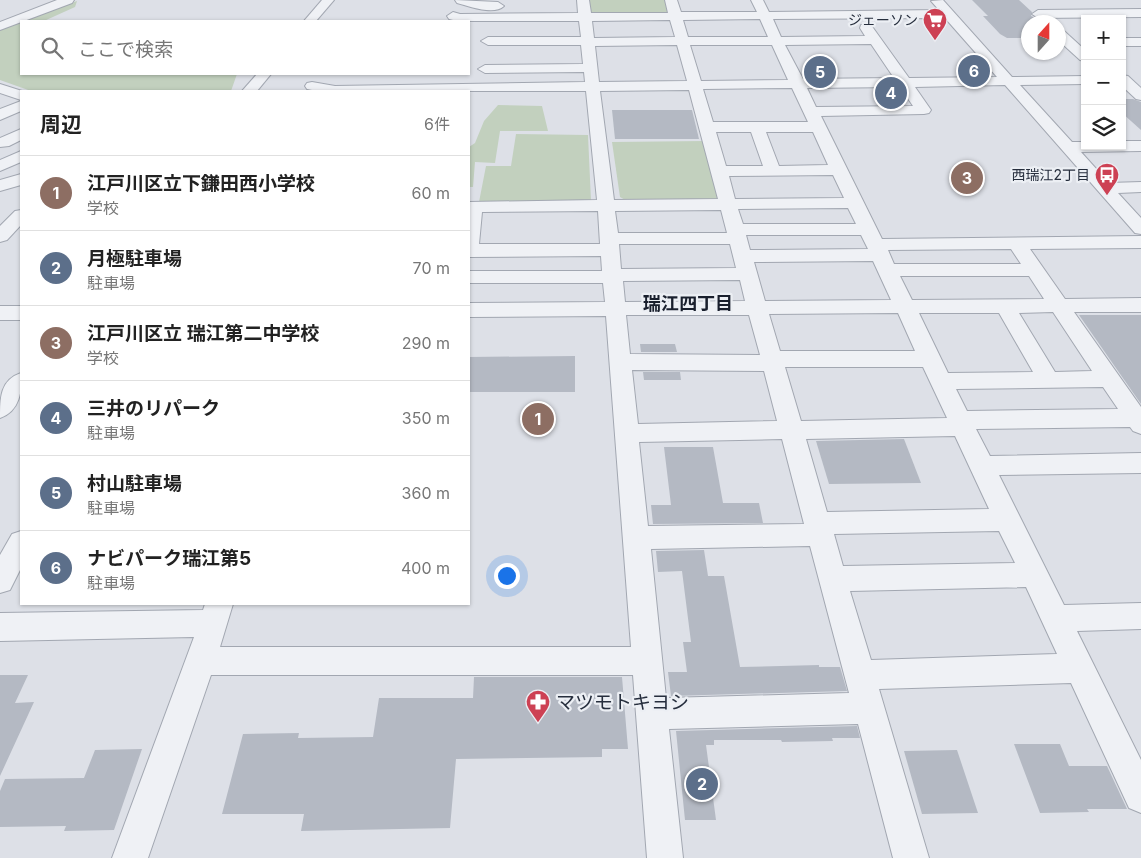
<!DOCTYPE html>
<html lang="ja">
<head>
<meta charset="utf-8">
<style>
	:root { --surface:#fff; --page:#f2f2f2; --text:#222; --muted:#767676; --line:#e0e0e0; --accent:#cd4154 }
	body { margin:0; font-family:Inter,"Noto Sans JP",sans-serif; background:var(--page); color:var(--text) }
	.controls { position:absolute; right:15px; top:15px; display:grid; overflow:hidden; border-radius:0px; box-shadow:0 1px 4px #0004 }
	.controls button { width:45px; height:45px; display:grid; place-items:center; padding:0; border:0; border-bottom:1px solid var(--line); background:var(--surface); color:var(--text); font:25px sans-serif }
	.compass { position:absolute; left:1021px; top:15px; width:45px; height:45px; border-radius:50%; background:var(--surface); box-shadow:0 1px 4px #0004; rotate:21deg }
	.you { position:absolute; left:506px; top:575px; width:18px; height:18px; margin:-12px; border:4px solid #fff; border-radius:50%; background:#1a73e8; box-shadow:0 0 0 8px #1a73e833 }
	.badge { display:grid; place-items:center; width:32px; height:32px; border-radius:50%; background:var(--accent); color:#fff; font-size:16px; font-weight:700 }
	.pin { position:absolute; translate:-50% -50%; border:2px solid #fff; box-shadow:0 1px 5px #0006 }
	.list { margin:0; padding:0; list-style:none }
	h2 { display:flex; justify-content:space-between; align-items:center; height:65px; margin:0; padding:0 20px; font-size:21px }
	h2 small { font-size:16px; font-weight:400; color:var(--muted) }
	.list li { display:grid; grid-template-columns:32px 1fr auto; gap:15px; align-items:center; box-sizing:border-box; height:75px; padding:0 20px; border-top:1px solid var(--line) }
	.list b { display:block; font-size:19px; white-space:nowrap }
	.list p { margin:0; font-size:16px; white-space:nowrap; color:var(--muted) }
	.list em { font-size:16px; font-style:normal; color:var(--muted) }
	.icon { flex:none; width:28px; height:28px; fill:none; stroke:currentColor; stroke-width:2; stroke-linecap:round; stroke-linejoin:round }
	.map { position:relative; flex:none; width:1141px; height:858px; overflow:hidden }
	.search { position:absolute; background:var(--surface); box-shadow:0 1px 4px #0004; left:20px; top:20px; width:450px; height:55px; display:flex; align-items:center; gap:12px; box-sizing:border-box; padding:0 18px; border-radius:0px; color:var(--muted); font-size:19px }
	.panel { position:absolute; background:var(--surface); box-shadow:0 1px 4px #0004; left:20px; top:90px; width:450px; height:515px; border-radius:0px }
	.map>svg:first-child { display:block }
</style>
</head>
<body>
<div class="map">
<svg width="1141" height="858" viewBox="0 0 1141 858">
	<rect width="100%" height="100%" fill="#dde0e7"/>
	<!-- green -->
	<g fill="#c2d0be">
		<path d="M588 0H666L670 13 666 15 590 13Z"/>
		<path d="M77 1 75 7 44 21H21V74H237L231 91H31L0 80V28Z"/>
		<path d="M498 105 542 106 548 131H500L495 163 475 162 473 187H469V147L475 143 484 121Z"/>
		<path d="M516 134 588 135 591 201 479 202 486 166H511Z"/>
		<path d="M705 141 721 199 717 202 627 201 620 197 612 142Z"/>
	</g>
	<!-- building -->
	<g fill="#b4b9c3">
		<path d="M972 0H1019L1032 12 1031 16 1043 22H1028V38H1007L1000 34 983 16H988Z"/>
		<path d="M1122 99H1133L1141 102V130L1122 113Z"/>
		<path d="M612 110H692L699 139H615Z"/>
		<path d="M1079 315H1141V404Z"/>
		<path d="M640 344H675L677 352H641Z"/>
		<path d="M575 356V392H469V357Z"/>
		<path d="M643 372H680L681 380H644Z"/>
		<path d="M904 439 921 483 829 484 816 441Z"/>
		<path d="M664 447H713L723 503H759L763 523 653 524 651 505H671Z"/>
		<path d="M704 550 708 576H724L740 667 819 665V667H840L847 691 671 696 668 672H687L683 642H691L682 571 658 572 656 551Z"/>
		<path d="M0 675H28L15 703 34 702 0 776Z"/>
		<path d="M474 677H622L628 749H602V757L456 759 450 828 301 831 304 814H222L243 734 299 733 298 738 373 737 379 698H473Z"/>
		<path d="M857 726 860 738H832L833 741 782 742 781 740H714V745H706L716 820H685L676 731Z"/>
		<path d="M1014 744H1060L1069 766H1107L1127 809H1087L1089 812 1040 813Z"/>
		<path d="M142 749 114 830 64 831 66 826 0 827V791L5 779 84 778 95 750Z"/>
		<path d="M957 750 978 813 922 814 904 751Z"/>
	</g>
	<g fill="none" stroke-linecap="round" stroke-linejoin="round">
		<defs>
			<g id="minor">
				<path d="M57 0H74L72 3 0 30V22Z"/>
				<path d="M322 0H334L316 21H304Z"/>
				<path d="M455 0 498 2 504 6C494 16 469 6 457 3Z"/>
				<path d="M577 0H589L591 13H668L665 0H677L681 12H757L751 0H763L769 12 939 10 931 1 943 0 1012 77 1085 76V84L1020 85 1072 142H1085V146H1122V141H1141V151L1081 152 1109 183 1141 182V192L1118 193 1141 218V234L1135 233 1005 85 915 87 931 110 929 113 924 114 821 116 882 239 1141 236V248L1030 249 1065 299 1141 298V312H1074L1141 407V434L1133 431 1130 427 976 429 990 456 1141 453V473L999 475 1064 605 1141 603V629L1077 631 1141 760V813L1129 808 1071 683 879 689 929 858H893L858 724 669 729 683 858H647L633 675H211L148 858H112L194 637 0 641V613L203 610 205 604H233L220 647H631L606 316 469 317V303L605 302 603 283H469V271H602L601 256 469 257V202L597 200 586 91H317L307 89 305 86 307 83 312 82 335 86 585 82 584 72 485 73 478 69 485 65 583 64 581 45H488L481 41 488 37H581L579 21H457L449 19 447 16 453 12 460 14 578 13ZM945 18 997 77 909 78 871 25H861L860 28 865 36 781 37 773 19ZM760 19 768 37H688L683 20ZM670 20 675 37 594 38 592 21ZM871 44 894 78 803 79 785 45ZM677 45 687 81 599 82 595 46ZM690 45H772L788 80 701 81ZM900 87 913 106 816 107 807 88ZM792 88 808 122H713L703 89ZM689 90 718 199 614 200 600 91ZM716 132H751L763 166H726ZM766 132H813L828 165 779 166ZM833 175 844 198 735 199 729 176ZM848 208 856 224H743L738 209ZM721 210 727 233H618L615 211ZM598 211 600 244H479L482 212ZM746 235H861L868 249 750 250ZM619 244H730L736 268 621 269ZM1011 249 1021 264H894L888 250ZM873 261 891 300 765 301 754 262ZM900 276H1029L1044 299 912 300ZM740 280 745 301 625 302 623 281ZM1053 312 1092 371 1055 372 1019 313ZM898 313 915 351H780L769 314ZM919 313H999L1033 372 948 373ZM626 315H749L760 355 630 354ZM785 367H923L947 418 801 421ZM632 370 764 371 777 421 638 424ZM1103 387 1118 409 967 411 956 389ZM955 436 989 509 827 512 806 439ZM782 439 804 524 648 526 639 442ZM999 531 1015 563 843 566 834 534ZM810 546 849 693 666 698 651 549ZM1026 587 1057 654 871 660 850 591Z"/>
				<path d="M1141 9V17L1038 18 1032 14 1038 10Z"/>
				<path d="M1058 29 1063 30 1085 50V61L1080 60 1058 40Z"/>
				<rect x="1122" y="38" width="19" height="8"/>
				<path d="M257 74H271L257 91H242Z"/>
				<path d="M1122 75 1128 76 1141 88V100L1136 99 1122 86Z"/>
				<path d="M0 84 22 91 21 100 0 93Z"/>
				<path d="M21 101V111L0 120V109Z"/>
				<path d="M21 129V140L9 146 0 147V138Z"/>
				<path d="M21 151V162L0 171V160Z"/>
				<path d="M21 174V185L0 191V180Z"/>
				<path d="M21 210V225L7 240 0 242V226L15 211Z"/>
				<rect x="0" y="306" width="21" height="14"/>
				<path d="M21 373C22 391 20 411 0 418 0 398 0 380 21 373Z"/>
				<path d="M21 531V568L10 590 0 593V555L12 534Z"/>
			</g>
		</defs>
		<!-- minor casing -->
		<use href="#minor" stroke="#a2a7b1" stroke-width="2"/>
		<!-- minor -->
		<use href="#minor" fill="#eff1f5" fill-rule="evenodd"/>
	</g>
	<!-- icons -->
	<defs>
		<symbol id="supermarket-pin" viewBox="-11 -11 22 30"><path d="M0 17L-7.5 6A9.5 9.5 0 1 1 7.5 6Z" fill="#cd4154" stroke="#eceff4"/><path d="M-6-5.5h2.5l.6 2H6L4.5 2H-2.5L-4.4-4H-6ZM-1.5 3.2a1.3 1.3 0 1 0 .1 0ZM3 3.2a1.3 1.3 0 1 0 .1 0Z" fill="#fff"/></symbol>
		<symbol id="bus-pin" viewBox="-11 -11 22 30"><path d="M0 17L-7.5 6A9.5 9.5 0 1 1 7.5 6Z" fill="#cd4154" stroke="#eceff4"/><path d="M-5-6H5V4H4V6H2V4H-2V6H-4V4H-5ZM-3.5-4V0h7V-4ZM-3.5 1.2v1.5H-2V1.2ZM2 1.2v1.5H3.5V1.2Z" fill="#fff"/></symbol>
		<symbol id="pharmacy-pin" viewBox="-11 -11 22 30"><path d="M0 17L-7.5 6A9.5 9.5 0 1 1 7.5 6Z" fill="#cd4154" stroke="#eceff4"/><path d="M-2-6h4v4h4v4h-4v4h-4v-4h-4v-4h4Z" fill="#fff"/></symbol>
	</defs>
	<g fill-rule="evenodd">
		<use href="#supermarket-pin" x="921" y="6" width="28" height="38"/>
		<use href="#bus-pin" x="1093" y="161" width="28" height="38"/>
		<use href="#pharmacy-pin" x="524" y="688" width="28" height="38"/>
	</g>
	<g text-anchor="middle" stroke-width="4.5" stroke-linejoin="round" paint-order="stroke">
		<!-- far-poi labels -->
		<g font-size="14" fill="#262e3d" stroke="#eceff4" text-anchor="end">
			<text x="918" y="25">ジェーソン</text>
			<text x="1090" y="180">西瑞江2丁目</text>
		</g>
		<!-- neighbourhood labels -->
		<g font-size="18" font-weight="bold" fill="#191f2d" stroke="#eceff4">
			<text x="688" y="310">瑞江四丁目</text>
		</g>
		<!-- near-poi labels -->
		<g font-size="19" fill="#262e3d" stroke="#eceff4" text-anchor="start">
			<text x="556" y="709">マツモトキヨシ</text>
		</g>
	</g>
</svg>
<div class="controls">
<button>+</button>
<button>−</button>
<button><svg class="icon" aria-label="layers" viewBox="0 0 24 24"><path d="M12 4l9 5-9 5-9-5zM3 14l9 5 9-5"/></svg></button>
</div>
<svg class="compass" viewBox="-18 -18 36 36"><path d="M0-13l5 13h-10z" fill="#e53935"/><path d="M0 13l5-13h-10z" fill="#767676"/></svg>
<div class="you"></div>
<div class="pin badge" style="left:538px;top:419px;background:#8d6e63">1</div>
<div class="pin badge" style="left:702px;top:784px;background:#5c6f8a">2</div>
<div class="pin badge" style="left:967px;top:178px;background:#8d6e63">3</div>
<div class="pin badge" style="left:891px;top:93px;background:#5c6f8a">4</div>
<div class="pin badge" style="left:820px;top:72px;background:#5c6f8a">5</div>
<div class="pin badge" style="left:974px;top:71px;background:#5c6f8a">6</div>
<div class="search"><svg class="icon" aria-label="search" viewBox="0 0 24 24"><circle cx="10" cy="10" r="6"/><path d="M15 15l6 6"/></svg>ここで検索</div>
<section class="panel">
<h2>周辺<small>6件</small></h2>
<ul class="list">
<li><span class="badge" style="background:#8d6e63">1</span><div><b>江戸川区立下鎌田西小学校</b><p>学校</p></div><em>60 m</em></li>
<li><span class="badge" style="background:#5c6f8a">2</span><div><b>月極駐車場</b><p>駐車場</p></div><em>70 m</em></li>
<li><span class="badge" style="background:#8d6e63">3</span><div><b>江戸川区立 瑞江第二中学校</b><p>学校</p></div><em>290 m</em></li>
<li><span class="badge" style="background:#5c6f8a">4</span><div><b>三井のリパーク</b><p>駐車場</p></div><em>350 m</em></li>
<li><span class="badge" style="background:#5c6f8a">5</span><div><b>村山駐車場</b><p>駐車場</p></div><em>360 m</em></li>
<li><span class="badge" style="background:#5c6f8a">6</span><div><b>ナビパーク瑞江第5</b><p>駐車場</p></div><em>400 m</em></li>
</ul>
</section>
</div>
</body>
</html>
